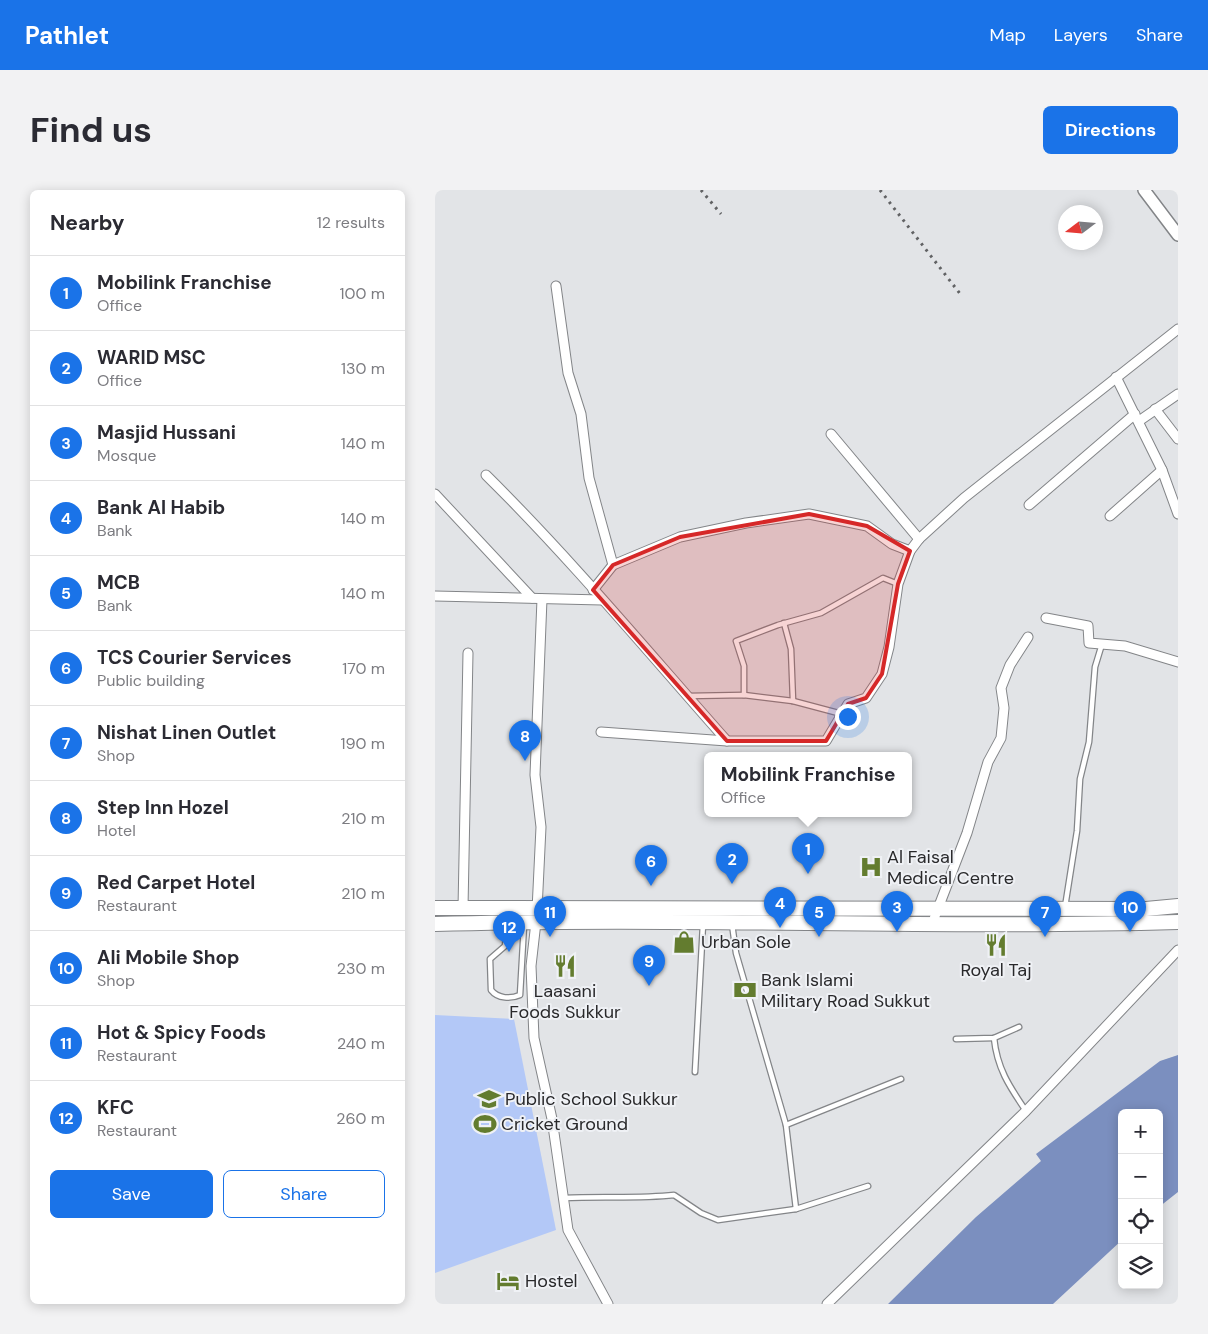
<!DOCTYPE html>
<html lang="en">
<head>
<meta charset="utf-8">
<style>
	:root { --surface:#fff; --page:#f2f2f3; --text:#2b2b33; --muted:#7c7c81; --line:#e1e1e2; --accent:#1a73e8 }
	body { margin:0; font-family:"DM Sans",sans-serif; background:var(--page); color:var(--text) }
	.controls { position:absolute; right:15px; bottom:15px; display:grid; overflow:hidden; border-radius:8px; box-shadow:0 2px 12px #0003 }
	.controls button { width:45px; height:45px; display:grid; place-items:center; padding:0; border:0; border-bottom:1px solid var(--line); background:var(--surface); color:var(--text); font:25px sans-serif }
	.compass { position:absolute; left:623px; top:15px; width:45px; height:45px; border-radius:50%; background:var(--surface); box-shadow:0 2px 12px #0003; rotate:254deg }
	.you { position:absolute; left:412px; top:526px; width:18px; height:18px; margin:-12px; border:4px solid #fff; border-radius:50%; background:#1a73e8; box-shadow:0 0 0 8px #1a73e833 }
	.badge { display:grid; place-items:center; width:32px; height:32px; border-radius:50%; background:var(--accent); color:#fff; font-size:16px; font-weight:700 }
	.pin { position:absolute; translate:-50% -41px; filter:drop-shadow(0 1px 2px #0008) }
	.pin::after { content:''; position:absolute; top:26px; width:18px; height:15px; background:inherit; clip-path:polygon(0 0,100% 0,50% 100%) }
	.popup { position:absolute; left:269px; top:562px; width:208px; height:65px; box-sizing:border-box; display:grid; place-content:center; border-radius:8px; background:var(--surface); filter:drop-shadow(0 1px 4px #0005); font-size:16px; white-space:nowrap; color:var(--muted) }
	.popup b { font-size:19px; color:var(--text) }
	.popup::after { content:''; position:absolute; left:50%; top:100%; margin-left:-10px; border:10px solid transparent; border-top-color:var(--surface) }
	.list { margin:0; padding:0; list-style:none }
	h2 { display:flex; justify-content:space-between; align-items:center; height:65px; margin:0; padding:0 20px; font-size:21px }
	h2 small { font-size:16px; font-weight:400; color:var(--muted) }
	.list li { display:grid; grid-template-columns:32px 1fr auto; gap:15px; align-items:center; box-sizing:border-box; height:75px; padding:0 20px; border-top:1px solid var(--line) }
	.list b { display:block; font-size:19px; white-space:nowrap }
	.list p { margin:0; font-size:16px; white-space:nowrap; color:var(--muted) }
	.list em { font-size:16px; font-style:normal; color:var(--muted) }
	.actions { display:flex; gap:10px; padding:15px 20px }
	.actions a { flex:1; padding:11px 0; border:1px solid var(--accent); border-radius:8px; text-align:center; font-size:18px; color:var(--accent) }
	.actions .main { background:var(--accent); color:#fff }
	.icon { flex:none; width:28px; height:28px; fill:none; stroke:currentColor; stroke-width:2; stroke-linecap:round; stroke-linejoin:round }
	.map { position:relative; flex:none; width:743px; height:1114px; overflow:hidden; border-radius:8px }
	header { display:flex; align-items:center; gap:30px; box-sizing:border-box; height:70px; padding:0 25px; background:var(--accent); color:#fff }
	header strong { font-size:24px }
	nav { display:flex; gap:28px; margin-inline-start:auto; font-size:18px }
	.intro { display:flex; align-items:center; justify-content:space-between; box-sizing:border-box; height:120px; padding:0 30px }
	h1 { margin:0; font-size:35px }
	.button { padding:12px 22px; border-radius:8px; background:var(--accent); color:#fff; font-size:18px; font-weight:700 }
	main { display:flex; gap:30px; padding:0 30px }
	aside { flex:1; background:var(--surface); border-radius:8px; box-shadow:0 2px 12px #0003 }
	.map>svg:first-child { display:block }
</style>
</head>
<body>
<header>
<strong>Pathlet</strong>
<nav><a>Map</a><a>Layers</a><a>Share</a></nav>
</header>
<div class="intro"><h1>Find us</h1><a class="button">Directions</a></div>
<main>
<aside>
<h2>Nearby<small>12 results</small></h2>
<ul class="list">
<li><span class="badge">1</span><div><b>Mobilink Franchise</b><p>Office</p></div><em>100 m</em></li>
<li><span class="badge">2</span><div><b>WARID MSC</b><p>Office</p></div><em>130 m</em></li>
<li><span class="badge">3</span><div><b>Masjid Hussani</b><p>Mosque</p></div><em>140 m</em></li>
<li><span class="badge">4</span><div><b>Bank Al Habib</b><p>Bank</p></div><em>140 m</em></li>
<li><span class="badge">5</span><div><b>MCB</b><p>Bank</p></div><em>140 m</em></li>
<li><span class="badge">6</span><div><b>TCS Courier Services</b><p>Public building</p></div><em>170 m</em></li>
<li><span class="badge">7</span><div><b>Nishat Linen Outlet</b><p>Shop</p></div><em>190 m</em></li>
<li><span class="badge">8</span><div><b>Step Inn Hozel</b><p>Hotel</p></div><em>210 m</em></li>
<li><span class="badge">9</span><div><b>Red Carpet Hotel</b><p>Restaurant</p></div><em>210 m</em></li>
<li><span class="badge">10</span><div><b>Ali Mobile Shop</b><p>Shop</p></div><em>230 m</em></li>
<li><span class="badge">11</span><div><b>Hot &amp; Spicy Foods</b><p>Restaurant</p></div><em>240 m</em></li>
<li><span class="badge">12</span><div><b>KFC</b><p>Restaurant</p></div><em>260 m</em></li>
</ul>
<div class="actions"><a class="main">Save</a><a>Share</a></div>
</aside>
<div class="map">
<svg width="743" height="1114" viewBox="0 0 743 1114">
	<rect width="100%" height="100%" fill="#e2e4e7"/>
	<!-- green -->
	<path fill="#b3c8f7" d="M0 825 79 829 121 1040 0 1083Z"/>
	<!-- water -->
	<path fill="#7b8fbf" d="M743 865V1002L724 1017V923H687V1050L618 1114H453L541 1027 606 971 601 964 725 871Z"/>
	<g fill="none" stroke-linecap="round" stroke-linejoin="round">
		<defs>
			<g id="service">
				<path d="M349 433 356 459 358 511"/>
				<path d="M309 505V476L301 451 343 435 386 423 448 388 463 394"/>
				<path d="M253 506 309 505 358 511 407 524"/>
				<path d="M630 717 642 641 645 589 654 552 660 477 667 454"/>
				<path d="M72 734 70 756 55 769 56 800C63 809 76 809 85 805L89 735"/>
				<path d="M297 734 301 763 351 935 361 1019"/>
				<path d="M559 848C562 878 574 896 591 921"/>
				<path d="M521 849 559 848 584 837"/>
				<path d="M260 882 268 734"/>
				<path d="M351 935 466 889"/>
				<path d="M129 1008C166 1006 203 1009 239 1005L266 1023 283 1030 361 1019 433 996"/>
			</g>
			<g id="minor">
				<path d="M121 96 133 183 146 224 154 288 178 375"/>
				<path d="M681 187 727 280 743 324"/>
				<path d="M720 219 743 249"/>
				<path d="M704 231 743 204"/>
				<path d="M396 244 484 349"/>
				<path d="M51 285C136 369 213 462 292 551"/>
				<path d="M0 304 97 408"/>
				<path d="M594 315 700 224"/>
				<path d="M675 326 727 280"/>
				<path d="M158 400 178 375 245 347 311 333 374 324 432 336 457 354 475 361"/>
				<path d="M0 406 167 410"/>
				<path d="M611 428 653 436 654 453 690 456 743 472"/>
				<path d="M166 542 292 551H391L413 514 431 508 447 484 454 457 463 394 475 361 484 349 529 308 743 139"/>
				<path d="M28 718 33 463"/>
				<path d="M102 720 106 637 100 585 107 409"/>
				<path d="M101 732 96 776 99 848 117 929 133 1040 173 1114"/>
				<path d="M497 734 532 643 553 572 566 548 569 518 566 498 575 475 593 447"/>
				<path d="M392 1114 591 921 743 760"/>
			</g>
			<path id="secondary" d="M709 0 743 45"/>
			<g id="primary">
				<path d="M0 718 711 719 743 716"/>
				<path d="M0 734C248 727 495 739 743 732"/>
			</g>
		</defs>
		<!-- service casing -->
		<use href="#service" stroke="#838588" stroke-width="7"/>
		<!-- minor casing -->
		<use href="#minor" stroke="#838588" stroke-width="11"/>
		<!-- secondary casing -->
		<use href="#secondary" stroke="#838588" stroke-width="14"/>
		<!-- primary casing -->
		<use href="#primary" stroke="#838588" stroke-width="16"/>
		<!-- service -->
		<use href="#service" stroke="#fff" stroke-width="4.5"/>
		<!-- minor -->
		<use href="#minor" stroke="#fff" stroke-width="9"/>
		<!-- secondary -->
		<use href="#secondary" stroke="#fff" stroke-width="11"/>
		<!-- primary -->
		<use href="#primary" stroke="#fff" stroke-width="14"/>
		<!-- rail -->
		<g stroke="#616264" stroke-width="3" stroke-dasharray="2.5 5" stroke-linecap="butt">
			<path d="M266 0 286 24"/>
			<path d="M445 0 526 105"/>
		</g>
	</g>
	<!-- marked area -->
	<path fill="#d62828" fill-opacity="0.2" stroke="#d62828" stroke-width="4" stroke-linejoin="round" d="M374 324 432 336 475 361 463 394 447 484 431 508 413 514 391 551H292L158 400 178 375 245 347Z"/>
	<!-- icons -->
	<defs>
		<symbol id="hospital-bare" viewBox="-9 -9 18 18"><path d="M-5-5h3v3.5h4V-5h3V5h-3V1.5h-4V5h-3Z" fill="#637c2f" stroke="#eff1f5" stroke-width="2.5" paint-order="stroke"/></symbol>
		<symbol id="shop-bare" viewBox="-9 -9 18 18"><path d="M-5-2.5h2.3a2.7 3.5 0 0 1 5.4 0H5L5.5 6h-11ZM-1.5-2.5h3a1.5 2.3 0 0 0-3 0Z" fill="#637c2f" stroke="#eff1f5" stroke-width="2.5" paint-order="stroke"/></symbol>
		<symbol id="restaurant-bare" viewBox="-9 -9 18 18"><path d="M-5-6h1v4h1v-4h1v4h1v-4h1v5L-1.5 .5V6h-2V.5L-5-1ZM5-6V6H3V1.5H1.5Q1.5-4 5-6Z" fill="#637c2f" stroke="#eff1f5" stroke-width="2.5" paint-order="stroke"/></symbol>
		<symbol id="bank-bare" viewBox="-9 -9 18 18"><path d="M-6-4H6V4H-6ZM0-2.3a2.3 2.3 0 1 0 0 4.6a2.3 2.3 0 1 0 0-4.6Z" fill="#637c2f" stroke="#eff1f5" stroke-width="2.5" paint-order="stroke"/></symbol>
		<symbol id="school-bare" viewBox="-9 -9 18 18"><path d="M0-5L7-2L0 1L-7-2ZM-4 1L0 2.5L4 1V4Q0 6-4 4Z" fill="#637c2f" stroke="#eff1f5" stroke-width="2.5" paint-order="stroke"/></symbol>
		<symbol id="stadium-bare" viewBox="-9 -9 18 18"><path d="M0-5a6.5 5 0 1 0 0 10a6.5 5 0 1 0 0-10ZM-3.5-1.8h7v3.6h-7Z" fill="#637c2f" stroke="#eff1f5" stroke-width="2.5" paint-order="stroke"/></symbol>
		<symbol id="hotel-bare" viewBox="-9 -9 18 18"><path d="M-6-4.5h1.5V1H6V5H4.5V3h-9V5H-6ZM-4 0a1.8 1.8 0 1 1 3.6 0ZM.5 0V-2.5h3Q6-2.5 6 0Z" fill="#637c2f" stroke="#eff1f5" stroke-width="2.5" paint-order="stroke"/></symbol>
	</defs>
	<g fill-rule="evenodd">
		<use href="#hospital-bare" x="420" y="661" width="32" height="32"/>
		<use href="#shop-bare" x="233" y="736" width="32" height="32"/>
		<use href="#restaurant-bare" x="545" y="739" width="32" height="32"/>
		<use href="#restaurant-bare" x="114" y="760" width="32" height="32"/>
		<use href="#bank-bare" x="294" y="784" width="32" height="32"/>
		<use href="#school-bare" x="38" y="893" width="32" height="32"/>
		<use href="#stadium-bare" x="34" y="918" width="32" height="32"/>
		<use href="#hotel-bare" x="57" y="1075" width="32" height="32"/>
	</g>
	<g text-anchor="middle" stroke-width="4" stroke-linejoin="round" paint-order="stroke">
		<!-- poi labels -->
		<g font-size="18" fill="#29292b" stroke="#eff1f5" text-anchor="start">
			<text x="452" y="673">Al Faisal<tspan x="452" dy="21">Medical Centre</tspan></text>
			<text x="266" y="758">Urban Sole</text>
			<text x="561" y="786" text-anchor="middle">Royal Taj</text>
			<text x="326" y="796">Bank Islami<tspan x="326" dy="21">Military Road Sukkut</tspan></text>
			<text x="130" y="807" text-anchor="middle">Laasani<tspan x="130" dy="21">Foods Sukkur</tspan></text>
			<text x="70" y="915">Public School Sukkur</text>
			<text x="66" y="940">Cricket Ground</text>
			<text x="90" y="1097">Hostel</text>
		</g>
	</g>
</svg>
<div class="controls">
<button>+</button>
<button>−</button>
<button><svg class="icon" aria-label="locate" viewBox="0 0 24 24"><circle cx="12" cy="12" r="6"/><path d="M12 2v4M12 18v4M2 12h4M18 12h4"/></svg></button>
<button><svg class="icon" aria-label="layers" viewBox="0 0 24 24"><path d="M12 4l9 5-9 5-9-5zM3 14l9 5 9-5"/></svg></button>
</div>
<svg class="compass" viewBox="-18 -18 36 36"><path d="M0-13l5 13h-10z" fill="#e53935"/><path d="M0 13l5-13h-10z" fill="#7c7c81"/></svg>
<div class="you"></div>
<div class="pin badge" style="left:373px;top:684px">1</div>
<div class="popup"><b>Mobilink Franchise</b>Office</div>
<div class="pin badge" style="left:297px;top:694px">2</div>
<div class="pin badge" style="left:462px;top:742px">3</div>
<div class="pin badge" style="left:345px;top:738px">4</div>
<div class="pin badge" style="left:384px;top:747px">5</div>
<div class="pin badge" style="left:216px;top:696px">6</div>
<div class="pin badge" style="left:610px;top:747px">7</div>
<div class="pin badge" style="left:90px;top:571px">8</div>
<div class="pin badge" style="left:214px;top:796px">9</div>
<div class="pin badge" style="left:695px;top:742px">10</div>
<div class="pin badge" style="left:115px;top:747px">11</div>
<div class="pin badge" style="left:74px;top:762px">12</div>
</div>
</main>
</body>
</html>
